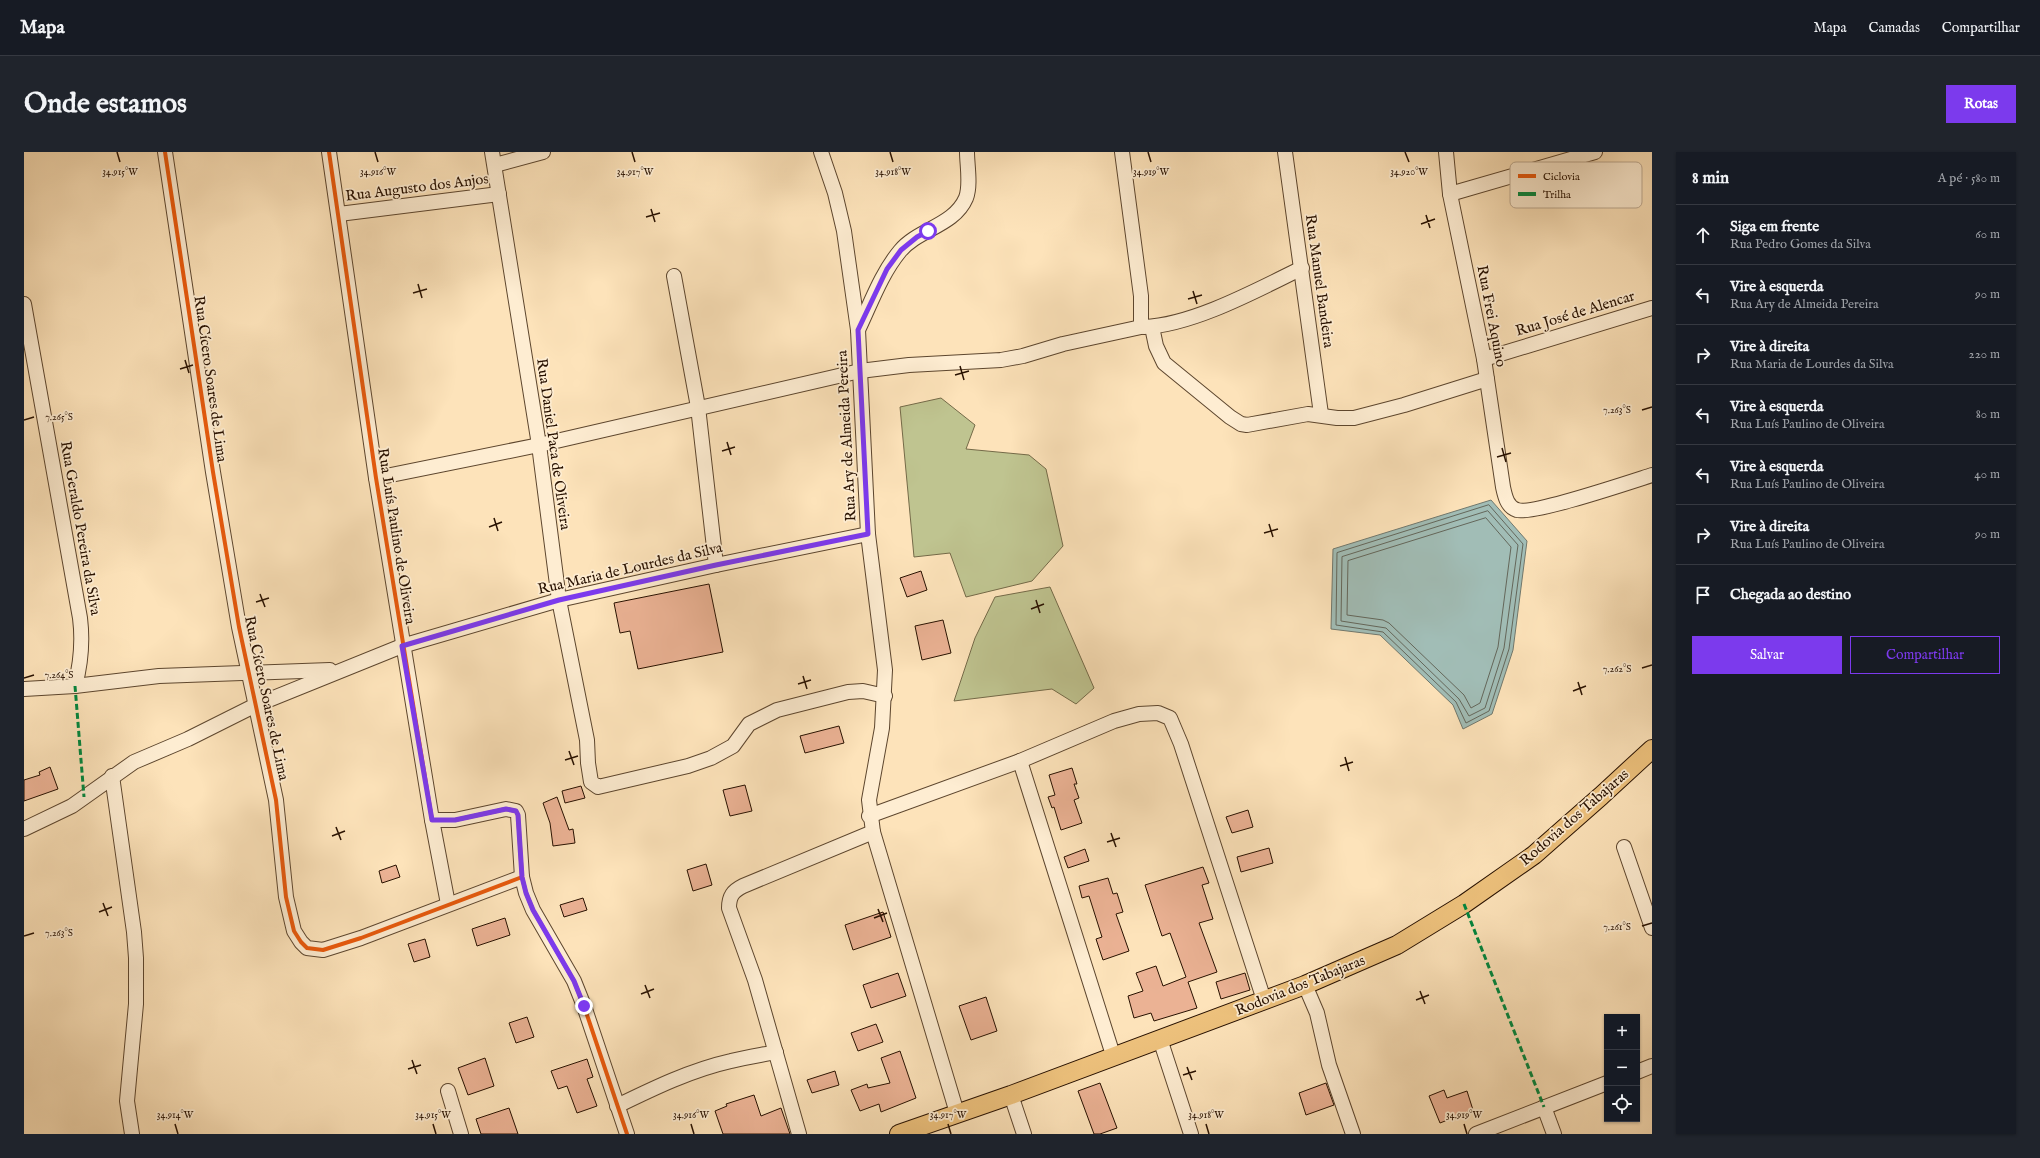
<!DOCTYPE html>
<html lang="pt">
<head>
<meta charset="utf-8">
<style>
	:root { --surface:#171b24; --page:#20242c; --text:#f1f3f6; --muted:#9ea1a6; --line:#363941; --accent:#7c3aed }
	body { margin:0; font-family:"IM FELL English",serif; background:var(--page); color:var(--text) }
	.controls { position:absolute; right:12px; bottom:12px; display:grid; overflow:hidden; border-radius:0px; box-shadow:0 1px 3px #0004 }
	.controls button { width:36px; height:36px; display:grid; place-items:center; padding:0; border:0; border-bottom:1px solid var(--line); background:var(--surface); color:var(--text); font:20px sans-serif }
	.stop { position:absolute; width:12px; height:12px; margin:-9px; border:3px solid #7c3aed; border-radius:50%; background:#fff }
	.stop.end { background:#7c3aed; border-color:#fff; box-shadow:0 1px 4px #0008 }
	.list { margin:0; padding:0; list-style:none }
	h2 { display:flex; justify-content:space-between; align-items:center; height:52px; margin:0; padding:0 16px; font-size:17px }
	h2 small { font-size:13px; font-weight:400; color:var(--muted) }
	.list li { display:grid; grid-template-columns:26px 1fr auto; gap:12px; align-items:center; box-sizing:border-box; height:60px; padding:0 16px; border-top:1px solid var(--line) }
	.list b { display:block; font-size:15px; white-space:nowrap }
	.list p { margin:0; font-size:13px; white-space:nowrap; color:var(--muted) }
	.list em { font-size:13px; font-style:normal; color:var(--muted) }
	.actions { display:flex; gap:8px; padding:12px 16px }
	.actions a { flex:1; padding:9px 0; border:1px solid var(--accent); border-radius:0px; text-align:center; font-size:14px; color:var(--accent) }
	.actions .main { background:var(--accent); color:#fff }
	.icon { flex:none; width:22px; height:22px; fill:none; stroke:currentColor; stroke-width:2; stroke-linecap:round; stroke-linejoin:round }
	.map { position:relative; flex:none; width:1628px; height:982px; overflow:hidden; border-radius:0px }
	header { display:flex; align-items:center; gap:24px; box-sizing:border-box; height:56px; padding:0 20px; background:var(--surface); border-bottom:1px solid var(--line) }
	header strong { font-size:19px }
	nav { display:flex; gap:22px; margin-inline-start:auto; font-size:14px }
	.intro { display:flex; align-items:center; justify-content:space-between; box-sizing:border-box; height:96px; padding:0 24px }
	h1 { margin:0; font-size:28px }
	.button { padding:10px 18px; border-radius:0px; background:var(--accent); color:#fff; font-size:14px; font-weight:700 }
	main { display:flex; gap:24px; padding:0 24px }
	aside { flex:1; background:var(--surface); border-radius:0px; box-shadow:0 1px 3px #0004 }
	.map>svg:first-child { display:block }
</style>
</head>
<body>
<header>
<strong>Mapa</strong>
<nav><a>Mapa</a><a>Camadas</a><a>Compartilhar</a></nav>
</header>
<div class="intro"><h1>Onde estamos</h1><a class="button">Rotas</a></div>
<main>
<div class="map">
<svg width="1628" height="982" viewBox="0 0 1628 982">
	<rect width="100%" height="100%" fill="#fde3ba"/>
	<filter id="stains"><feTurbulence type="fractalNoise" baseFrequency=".005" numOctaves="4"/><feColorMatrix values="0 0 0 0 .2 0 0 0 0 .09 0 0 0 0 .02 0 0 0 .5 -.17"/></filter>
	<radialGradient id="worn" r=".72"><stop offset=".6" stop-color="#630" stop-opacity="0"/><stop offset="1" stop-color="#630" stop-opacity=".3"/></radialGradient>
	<!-- green -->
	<g fill="#bfc490" stroke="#746a48">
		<path d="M917 246 951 273 942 297 1005 303 1022 317 1039 394 1008 429 942 445 926 401 890 405 876 255Z"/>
		<path d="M1026 435 1070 536 1052 552 1028 537 930 549 951 486 971 445Z"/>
	</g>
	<!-- water -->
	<path fill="#a1bdb6" stroke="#71786d" d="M1467 348 1503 389 1489 498 1468 562 1439 577 1429 553 1356 483 1307 477 1309 397Z"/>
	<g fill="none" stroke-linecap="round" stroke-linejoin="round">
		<!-- shore -->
		<g stroke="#64675b" stroke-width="1">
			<path d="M1465 353 1499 392 1485 497 1465 559 1442 571 1432 550 1359 480 1312 473 1313 401Z"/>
			<path d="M1464 359 1494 393 1480 496 1461 556 1445 564 1435 547 1362 476 1317 469 1318 405Z"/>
			<path d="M1462 366 1487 395 1474 495 1456 551 1447 556 1440 543 1365 471 1359 468 1323 463 1324 409Z"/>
		</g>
	</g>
	<!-- building -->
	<g fill="#ebb294" stroke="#281100">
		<path d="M897 419 903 438 883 445 876 426Z"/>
		<path d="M685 432 699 500 614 517 606 479 596 481 590 451Z"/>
		<path d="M919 468 927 501 898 508 891 474Z"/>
		<path d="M815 574 820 591 781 601 776 584Z"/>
		<path d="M26 615 34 637 0 649V628L16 623 15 620Z"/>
		<path d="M1048 616 1053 632H1050L1055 646 1050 648 1058 671 1037 678 1030 655 1028 656 1024 645 1031 643 1025 623Z"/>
		<path d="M721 633 728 659 706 664 699 638Z"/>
		<path d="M557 634 561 646 541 651 538 639Z"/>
		<path d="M533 645 545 678 549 677 551 691 529 694 526 671 519 651Z"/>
		<path d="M1224 658 1229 675 1208 681 1202 665Z"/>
		<path d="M1245 696 1249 711 1217 720 1213 705Z"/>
		<path d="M1061 697 1065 709 1044 716 1040 705Z"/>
		<path d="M682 712 688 733 669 739 663 718Z"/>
		<path d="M372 713 376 725 358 731 355 719Z"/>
		<path d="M1179 715 1185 731 1178 733 1189 767 1175 771 1193 820 1164 830 1173 856 1130 869 1127 861 1110 866 1104 844 1119 839 1112 821 1132 814 1139 834 1162 825 1146 781 1138 784 1121 733Z"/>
		<path d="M1084 726 1089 742 1093 741 1099 760 1092 762 1105 799 1079 808 1072 787 1078 785 1065 744 1058 746 1055 734Z"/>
		<path d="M559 746 563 758 540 765 536 753Z"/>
		<path d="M859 760 867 785 829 798 821 773Z"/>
		<path d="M481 766 486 783 453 794 448 777Z"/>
		<path d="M401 787 406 805 390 810 384 792Z"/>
		<path d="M874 821 882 844 847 856 839 833Z"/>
		<path d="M1221 821 1226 838 1197 847 1192 830Z"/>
		<path d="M962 845 973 879 947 888 935 854Z"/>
		<path d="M503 865 510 885 492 891 485 871Z"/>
		<path d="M852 872 859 890 834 899 827 881Z"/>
		<path d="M876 899 892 946 857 960 855 952 836 959 827 938 843 932 844 936 866 931 857 906Z"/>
		<path d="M461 906 470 934 444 943 434 916Z"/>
		<path d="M563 907 569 925 563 927 573 954 553 961 543 934 534 937 527 919Z"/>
		<path d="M811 919 815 933 788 941 783 928Z"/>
		<path d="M1076 931 1093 976 1076 982H1070L1054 939Z"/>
		<path d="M1302 931 1310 953 1282 963 1275 941Z"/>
		<path d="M1420 938 1423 946 1443 939 1449 958 1416 971 1405 944Z"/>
		<path d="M730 943 737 964 757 956 766 982H699L691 959 703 954 702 952Z"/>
		<path d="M485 956 494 982H457L452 967Z"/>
	</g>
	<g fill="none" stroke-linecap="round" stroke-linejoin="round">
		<defs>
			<g id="minor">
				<path d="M141 0 189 320 215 475 252 648 262 745 270 779 277 790 283 796 299 798 337 786 498 725"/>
				<path d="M305 0 352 326 408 668H431L482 657 492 659 494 663 498 725 502 741 509 758 550 829 560 854 603 982"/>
				<path d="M468 0 515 293 535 448 563 588 564 611 567 630 574 635 664 614 687 606 709 594 725 572 753 558 824 540 839 539 861 544"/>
				<path d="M797 0 811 41 820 79 834 178 844 382 861 518 858 576 845 648 849 680 933 961"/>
				<path d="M1261 0 1297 262"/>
				<path d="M1422 0 1426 42 1460 207 1479 335C1481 344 1483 355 1493 358 1508 363 1606 330 1628 323"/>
				<path d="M471 13 519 0"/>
				<path d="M1426 42 1571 0"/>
				<path d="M315 62 475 42"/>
				<path d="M650 124 674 255 692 413"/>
				<path d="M0 152 56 466C59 490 57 511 51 534"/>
				<path d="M1120 175C1169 173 1233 138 1278 116"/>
				<path d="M1128 175 1132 194 1140 211 1206 265 1217 272 1223 273 1284 262 1313 266H1330L1380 253 1463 227"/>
				<path d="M834 178C847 151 857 122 876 99 894 77 930 74 942 46 947 33 943 13 943 0"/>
				<path d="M1460 207 1628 156"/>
				<path d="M352 326 515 293 836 219 885 213 977 208 999 204 1039 192 1117 175V144L1098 0"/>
				<path d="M0 537 51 534 135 524 306 518"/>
				<path d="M996 609 1089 903"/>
				<path d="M88 624 110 780 112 806V852L103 949 108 982"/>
				<path d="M845 664 996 609 1090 569 1115 562 1134 561 1146 566 1157 592 1240 848"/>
				<path d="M408 668 424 752"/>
				<path d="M0 677 48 654 110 610 164 587 232 553 378 494 535 448 692 413 844 382"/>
				<path d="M1600 695 1628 776"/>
				<path d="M1281 833 1293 861 1305 913 1329 982"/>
				<path d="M1136 887 1167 982"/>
				<path d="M1613 920 1628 914"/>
				<path d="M424 939 437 982"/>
				<path d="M987 943 1000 982"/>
				<path d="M593 954C630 936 667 918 707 909 722 905 737 903 752 900"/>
				<path d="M1520 955 1530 982"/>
				<path d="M775 982 731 828 705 756C705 744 709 739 719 734L849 680"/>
				<path d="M1452 982 1583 931"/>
			</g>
			<path id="major" d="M875 982 987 943 1281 833 1373 793 1440 752 1510 703 1577 644 1628 597"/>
		</defs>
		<!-- minor casing -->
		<use href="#minor" stroke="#5d462e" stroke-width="16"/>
		<!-- major casing -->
		<use href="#major" stroke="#281100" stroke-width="20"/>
		<!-- minor -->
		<use href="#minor" stroke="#feedd2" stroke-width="14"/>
		<!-- major -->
		<use href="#major" stroke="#eec27d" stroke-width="18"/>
		<!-- quiet -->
		<g stroke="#00873e" stroke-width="3" stroke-dasharray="6 3" stroke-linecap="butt">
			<path d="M51 534 60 645"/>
			<path d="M1440 752 1520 955"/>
		</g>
		<defs>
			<g id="cycleway">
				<path d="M141 0 189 320 215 475 252 648 262 745 270 779 277 790 283 796 299 798 337 786 498 725"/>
				<path d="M305 0 352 326 408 668H431L482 657 492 659 494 663 498 725 502 741 509 758 550 829 560 854 603 982"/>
			</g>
		</defs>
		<!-- cycleway casing -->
		<use href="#cycleway" stroke="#feedd2" stroke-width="6"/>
		<!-- cycleway -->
		<use href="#cycleway" stroke="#e8590c" stroke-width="4"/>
	</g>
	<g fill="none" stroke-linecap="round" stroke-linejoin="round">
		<!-- route -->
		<path stroke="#7c3aed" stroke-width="5" d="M560 854 550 829 509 758 502 741 498 725 494 663 492 659 482 657 431 668H408L378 494 535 448 692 413 844 382 834 178 863 117 877 98 893 85 904 79"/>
	</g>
	<!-- ticks -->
	<path fill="none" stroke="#281100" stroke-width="1.5" d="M93 0 96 10M351 0 354 10M608 0 611 10M866 0 869 10M1124 0 1127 10M1381 0 1385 10M627 57 631 70M1402 63 1406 76M622 65 636 61M1397 72 1411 67M394 132 398 146M1169 139 1173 152M389 141 403 137M1164 147 1178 143M161 208 165 221M936 214 940 228M156 217 169 213M931 223 945 219M1618 258 1628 255M0 268 10 265M703 290 707 303M1478 296 1482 310M698 299 711 295M1473 305 1487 301M470 366 474 379M1245 372 1249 385M465 375 478 370M1240 381 1254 377M236 442 241 455M1012 448 1016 461M232 450 245 446M1007 457 1020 452M1618 516 1628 513M779 524 783 537M0 526 10 523M1554 530 1558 543M774 532 787 528M1549 539 1562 534M545 599 550 613M1321 605 1325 619M541 608 554 604M1316 614 1329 610M312 675 317 688M1087 681 1092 695M308 684 321 679M1083 690 1096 686M79 751 84 764M854 757 859 770M75 760 88 755M850 766 863 761M1618 774 1628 771M0 784 10 781M621 833 626 846M1396 839 1401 852M617 842 630 837M1392 848 1405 843M388 908 393 922M1163 915 1168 928M384 917 397 913M1159 923 1172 919M151 972 154 982M409 972 412 982M667 972 670 982M924 972 927 982M1182 972 1185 982M1440 972 1443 982"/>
	<g text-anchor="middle" stroke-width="3.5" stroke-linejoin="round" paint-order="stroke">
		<!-- street labels -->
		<g font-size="15" fill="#281100" stroke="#feedd2">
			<text transform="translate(393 35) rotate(-7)" y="5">Rua Augusto dos Anjos</text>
			<text transform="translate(1296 129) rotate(82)" y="5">Rua Manuel Bandeira</text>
			<text transform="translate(1551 161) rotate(-17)" y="5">Rua José de Alencar</text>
			<text transform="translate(1468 164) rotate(79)" y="5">Rua Frei Aquino</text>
			<text transform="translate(187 227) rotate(82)" y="5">Rua Cícero Soares de Lima</text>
			<text transform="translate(822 284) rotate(-93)" y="5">Rua Ary de Almeida Pereira</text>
			<text transform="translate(530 292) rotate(82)" y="5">Rua Daniel Paca de Oliveira</text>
			<text transform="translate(57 376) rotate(80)" y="5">Rua Geraldo Pereira da Silva</text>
			<text transform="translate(373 384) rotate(81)" y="5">Rua Luís Paulino de Oliveira</text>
			<text transform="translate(606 416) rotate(-13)" y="5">Rua Maria de Lourdes da Silva</text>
			<text transform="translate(243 546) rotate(78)" y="5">Rua Cícero Soares de Lima</text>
			<text transform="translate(1550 665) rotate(-41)" y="5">Rodovia dos Tabajaras</text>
			<text transform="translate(1276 833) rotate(-22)" y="5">Rodovia dos Tabajaras</text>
		</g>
	</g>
	<!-- legend -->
	<rect x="1486" y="10" width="132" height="46" rx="6" fill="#feedd2" stroke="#beab93" stroke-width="1"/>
	<rect x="1494" y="22" width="18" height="4" fill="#e8590c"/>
	<rect x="1494" y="40" width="18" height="4" fill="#00873e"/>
	<g font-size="11" fill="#281100">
		<text x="1519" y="28">Ciclovia</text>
		<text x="1519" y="46">Trilha</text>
	</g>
	<g font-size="10" text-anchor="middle" fill="#281100" stroke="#feedd2" stroke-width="3.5" stroke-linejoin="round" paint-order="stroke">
		<text x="96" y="23">34.915°W</text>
		<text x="354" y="23">34.916°W</text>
		<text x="611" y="23">34.917°W</text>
		<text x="869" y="23">34.918°W</text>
		<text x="1127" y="23">34.919°W</text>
		<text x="1385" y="23">34.920°W</text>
		<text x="1593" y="261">7.263°S</text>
		<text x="35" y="268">7.265°S</text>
		<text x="1593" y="520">7.262°S</text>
		<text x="35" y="526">7.264°S</text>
		<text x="1593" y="778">7.261°S</text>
		<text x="35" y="784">7.263°S</text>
		<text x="151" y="966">34.914°W</text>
		<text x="409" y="966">34.915°W</text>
		<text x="667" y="966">34.916°W</text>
		<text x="924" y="966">34.917°W</text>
		<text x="1182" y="966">34.918°W</text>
		<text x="1440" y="966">34.919°W</text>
	</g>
	<rect width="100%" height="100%" filter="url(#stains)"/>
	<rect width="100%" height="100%" fill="url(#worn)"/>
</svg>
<div class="controls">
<button>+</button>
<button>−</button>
<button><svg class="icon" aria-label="locate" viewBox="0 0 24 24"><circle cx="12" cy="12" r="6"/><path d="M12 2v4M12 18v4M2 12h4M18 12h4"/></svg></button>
</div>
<div class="stop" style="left:904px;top:79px"></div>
<div class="stop end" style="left:560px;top:854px"></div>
</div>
<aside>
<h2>8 min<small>A pé · 580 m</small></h2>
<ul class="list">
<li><svg class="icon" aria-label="ahead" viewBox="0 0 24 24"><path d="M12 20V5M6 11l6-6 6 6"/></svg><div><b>Siga em frente</b><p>Rua Pedro Gomes da Silva</p></div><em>60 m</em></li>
<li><svg class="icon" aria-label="left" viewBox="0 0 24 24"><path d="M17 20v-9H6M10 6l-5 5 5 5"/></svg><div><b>Vire à esquerda</b><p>Rua Ary de Almeida Pereira</p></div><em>90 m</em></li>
<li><svg class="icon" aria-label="right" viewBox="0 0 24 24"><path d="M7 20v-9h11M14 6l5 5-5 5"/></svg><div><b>Vire à direita</b><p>Rua Maria de Lourdes da Silva</p></div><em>220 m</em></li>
<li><svg class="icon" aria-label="left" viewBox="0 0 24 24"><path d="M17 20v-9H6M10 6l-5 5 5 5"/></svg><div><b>Vire à esquerda</b><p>Rua Luís Paulino de Oliveira</p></div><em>80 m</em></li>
<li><svg class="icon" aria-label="left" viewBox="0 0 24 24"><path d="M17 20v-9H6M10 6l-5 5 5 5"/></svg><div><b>Vire à esquerda</b><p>Rua Luís Paulino de Oliveira</p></div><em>40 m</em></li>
<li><svg class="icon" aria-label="right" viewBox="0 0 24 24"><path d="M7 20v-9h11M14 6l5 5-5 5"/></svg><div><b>Vire à direita</b><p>Rua Luís Paulino de Oliveira</p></div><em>90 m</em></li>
<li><svg class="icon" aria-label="arrive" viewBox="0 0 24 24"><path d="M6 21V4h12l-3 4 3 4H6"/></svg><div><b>Chegada ao destino</b></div></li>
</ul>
<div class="actions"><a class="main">Salvar</a><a>Compartilhar</a></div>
</aside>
</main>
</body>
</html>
